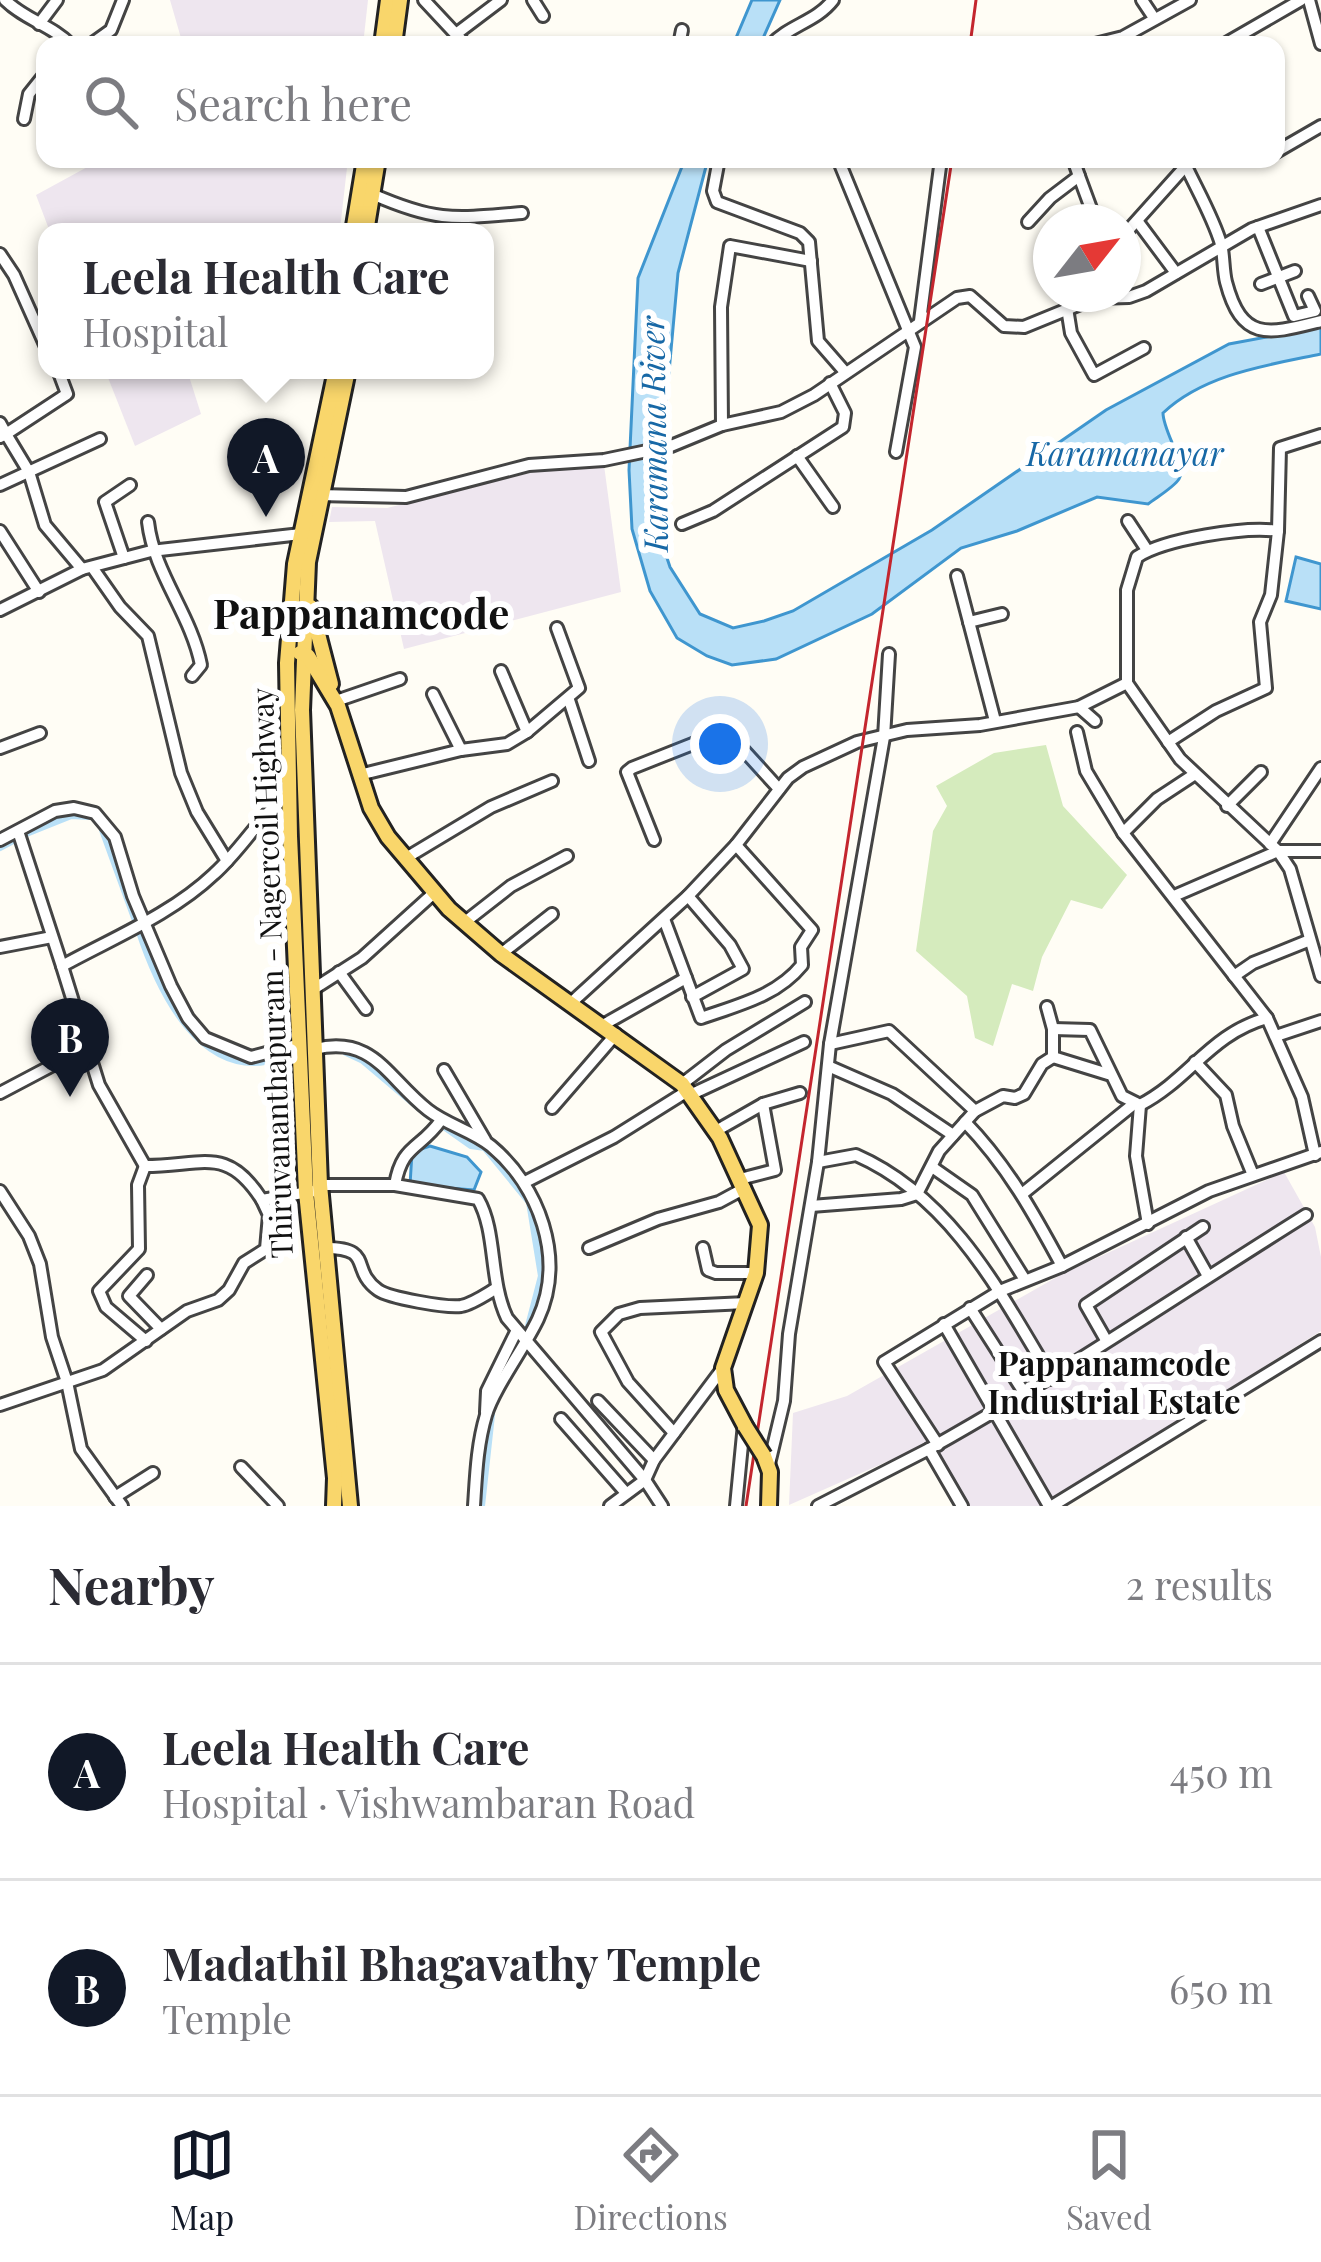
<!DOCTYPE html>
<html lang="en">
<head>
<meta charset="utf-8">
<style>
	:root { --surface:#fff; --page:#f2f2f3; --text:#2b2b33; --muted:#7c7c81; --line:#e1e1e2; --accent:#111827 }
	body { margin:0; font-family:"Playfair Display",serif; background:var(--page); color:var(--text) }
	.compass { position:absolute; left:1033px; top:204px; width:108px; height:108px; border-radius:50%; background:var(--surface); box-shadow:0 3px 9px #0004; rotate:59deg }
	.you { position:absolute; left:720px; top:744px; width:42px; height:42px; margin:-30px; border:9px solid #fff; border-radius:50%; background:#1a73e8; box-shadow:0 0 0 18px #1a73e833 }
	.badge { display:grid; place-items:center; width:78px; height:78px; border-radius:50%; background:var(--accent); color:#fff; font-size:39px; font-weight:700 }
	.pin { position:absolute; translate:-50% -99px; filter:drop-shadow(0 3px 6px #0008) }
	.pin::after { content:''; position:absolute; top:63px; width:42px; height:36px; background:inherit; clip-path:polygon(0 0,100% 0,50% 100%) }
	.popup { position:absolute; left:38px; top:223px; width:456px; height:156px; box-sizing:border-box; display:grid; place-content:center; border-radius:24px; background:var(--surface); filter:drop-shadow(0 3px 9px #0005); font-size:39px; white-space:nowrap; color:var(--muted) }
	.popup b { font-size:45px; color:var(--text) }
	.popup::after { content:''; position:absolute; left:50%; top:100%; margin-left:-24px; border:24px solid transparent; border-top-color:var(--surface) }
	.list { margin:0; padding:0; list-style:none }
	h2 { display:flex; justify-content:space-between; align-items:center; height:156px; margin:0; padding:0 48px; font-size:51px }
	h2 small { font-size:39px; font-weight:400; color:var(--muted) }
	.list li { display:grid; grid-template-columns:78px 1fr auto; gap:36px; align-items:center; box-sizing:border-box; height:216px; padding:0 48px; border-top:3px solid var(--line) }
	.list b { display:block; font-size:45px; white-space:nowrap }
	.list p { margin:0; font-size:39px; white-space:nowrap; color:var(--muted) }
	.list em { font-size:39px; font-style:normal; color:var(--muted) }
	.icon { flex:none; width:66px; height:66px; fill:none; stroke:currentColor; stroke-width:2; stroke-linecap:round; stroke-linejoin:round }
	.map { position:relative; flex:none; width:1321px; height:1506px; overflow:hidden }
	.search { position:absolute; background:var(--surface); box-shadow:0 3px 9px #0004; left:36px; right:36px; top:36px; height:132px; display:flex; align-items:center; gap:30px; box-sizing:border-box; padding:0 42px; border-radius:24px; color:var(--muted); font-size:45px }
	.sheet { height:588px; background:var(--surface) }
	nav { display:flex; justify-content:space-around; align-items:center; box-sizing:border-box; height:168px; border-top:3px solid var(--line); background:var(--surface); font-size:33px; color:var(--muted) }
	nav a { display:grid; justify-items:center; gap:6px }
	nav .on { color:var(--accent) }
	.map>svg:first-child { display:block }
</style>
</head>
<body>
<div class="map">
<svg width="1321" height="1506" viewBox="0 0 1321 1506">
	<rect width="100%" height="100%" fill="#fffdf5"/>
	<!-- industrial -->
	<g fill="#eee6ef">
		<path d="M170 0H368L363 45H183Z"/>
		<path d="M102 159H348L340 229 286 223 284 232H50L36 195Z"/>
		<path d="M105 370H187L201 414 135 446Z"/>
		<path d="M604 465 621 592 404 649 375 521 329 522 332 507 387 508 542 470Z"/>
		<path d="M1284 1172 1315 1227 1321 1257V1331L1042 1506H969L929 1443 789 1505 793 1413 847 1396 1064 1273Z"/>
	</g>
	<!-- green -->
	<path fill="#d5ebbd" d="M1046 745 1063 806 1127 875 1102 909 1071 900 1042 957 1033 991 1012 984 993 1046 975 1038 967 996 916 951 933 831 947 806 936 786 994 753Z"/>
	<!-- water -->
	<g fill="#b9e0f7" stroke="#3f96cf" stroke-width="3">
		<path d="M752 0H780L760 45H733Z"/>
		<path d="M685 159H708L678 273 657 504 660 537 670 567 700 614 733 628 764 621 793 611 932 530 1106 410 1229 344 1321 327V354C1268 365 1204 374 1163 413 1163 432 1188 466 1179 479 1173 488 1157 497 1148 504L1097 497 1017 531 961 548 872 614 776 659 732 665 707 656 677 638 650 591 632 529 629 470 638 278Z"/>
		<path d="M1296 557 1321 564V609L1286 601Z"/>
		<path d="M430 1146 467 1157 481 1172 474 1190 410 1185 412 1152Z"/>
	</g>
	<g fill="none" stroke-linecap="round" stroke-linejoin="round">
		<!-- canal -->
		<g stroke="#b9e0f7" stroke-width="8">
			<path d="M103 830 135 918"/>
			<path d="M26 833 71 815 89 816"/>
			<path d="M0 847 15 839"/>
			<path d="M139 929C159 990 201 1082 279 1058"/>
			<path d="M346 1052 363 1060 428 1115"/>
			<path d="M444 1126 471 1145 485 1147 530 1202 542 1276 529 1326"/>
			<path d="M481 1506 491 1415"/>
		</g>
		<defs>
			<g id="minor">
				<path d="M5 0C25 20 52 25 71 45"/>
				<path d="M424 0 466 45"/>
				<path d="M533 0 543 16"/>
				<path d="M1142 0 1154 18"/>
				<path d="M1309 0 1321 44"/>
				<path d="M39 24 57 0"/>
				<path d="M456 34 501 0"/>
				<path d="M90 45 111 30 123 0"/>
				<path d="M679 45 682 30"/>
				<path d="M771 45C789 25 816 22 833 0"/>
				<path d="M1091 45 1123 37 1190 0"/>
				<path d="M1223 45 1301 0"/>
				<path d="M24 119 29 94 45 74"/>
				<path d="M1276 152 1321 126"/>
				<path d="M719 159 713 191 717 202 800 233 809 242 818 341 845 372"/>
				<path d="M838 159 915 347 896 452"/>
				<path d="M1185 164C1197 190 1213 217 1221 244 1224 256 1223 270 1226 282 1242 343 1269 334 1321 321"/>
				<path d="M1079 176 1096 222"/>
				<path d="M372 194C436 222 453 219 522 213"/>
				<path d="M1028 222 1050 198 1079 176 1073 159"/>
				<path d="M1138 222 1176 273"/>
				<path d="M1258 227 1294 316 1315 311 1308 296"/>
				<path d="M1123 236 1192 159"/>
				<path d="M0 254 14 275 47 349"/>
				<path d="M1261 284 1295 271"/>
				<path d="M1067 308 1071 333 1094 375 1144 348"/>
				<path d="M920 321 941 159"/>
				<path d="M0 423 6 434 67 394 58 370"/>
				<path d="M722 425 721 307 730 246 811 261"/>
				<path d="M0 437 6 434 29 472 45 525 82 569"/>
				<path d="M797 456 833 507"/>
				<path d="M0 485 100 439"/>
				<path d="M318 495 406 497 529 465 604 460 671 446 722 425 781 412 814 395 957 298 970 296 1004 326 1024 327 1095 298 1129 297 1146 291 1252 229 1321 205"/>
				<path d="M1128 521 1147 550"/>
				<path d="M148 522C154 574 191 614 201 665L192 676"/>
				<path d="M682 524 713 511 843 427 845 413 830 383"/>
				<path d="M0 531 39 592"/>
				<path d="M1278 531 1280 448 1321 435"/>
				<path d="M124 558 105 502 130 485"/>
				<path d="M92 567 120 607 148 636 181 773 197 812 227 861"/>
				<path d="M957 576 995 721"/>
				<path d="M0 610 82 569 151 551 301 534"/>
				<path d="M969 622 1002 614"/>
				<path d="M1127 683V590L1137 557C1164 539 1246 526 1278 531L1271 595 1260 622 1266 688 1216 711 1168 742"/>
				<path d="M569 700 589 761"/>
				<path d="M336 701 400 679"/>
				<path d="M1079 707 1095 721"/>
				<path d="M527 732 579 688 557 628"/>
				<path d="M1077 732 1086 771 1123 833 1267 1018 1302 1097 1315 1155"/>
				<path d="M0 748 40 733"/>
				<path d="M461 750 507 744 527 732 501 671"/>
				<path d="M359 775 461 750 433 694"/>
				<path d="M1227 806 1261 772"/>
				<path d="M18 831 62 966"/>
				<path d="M1123 833 1157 799 1195 774"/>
				<path d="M0 840 55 811 74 808 95 813 115 837 133 896 171 986 188 1018 205 1038 251 1057 300 1044"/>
				<path d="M654 840 627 772 632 768 713 736 740 746 779 789"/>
				<path d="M1270 844 1321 768"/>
				<path d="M406 858 491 807 552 781"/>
				<path d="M688 896 730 945 743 969 692 997"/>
				<path d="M1174 896 1278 851H1321"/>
				<path d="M664 919 701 1018C738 1005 777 996 802 965L801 947 812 930 736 845"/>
				<path d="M465 922 511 886 567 856"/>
				<path d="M0 947 52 937"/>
				<path d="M501 954 552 914"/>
				<path d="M339 972 366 1009"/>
				<path d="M1234 976 1253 963 1310 940"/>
				<path d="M312 990 362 958 435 892"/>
				<path d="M572 1002 688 896 736 845 788 778 803 767 857 742 907 730 980 725 1079 707 1127 683 1180 759 1278 851 1290 869 1321 976"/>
				<path d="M603 1025 686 978"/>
				<path d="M1053 1029 1090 1030 1122 1096 1140 1105C1190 1079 1210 1034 1267 1018"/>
				<path d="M1276 1036 1321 1021"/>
				<path d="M830 1044 889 1031 975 1111"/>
				<path d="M315 1049C374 1035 387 1078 428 1110 447 1125 473 1131 491 1146 539 1186 566 1258 538 1319 525 1347 494 1388 486 1415 477 1445 476 1476 474 1506"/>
				<path d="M1053 1057 1108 1074"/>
				<path d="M1195 1062 1226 1095 1233 1126 1253 1175"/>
				<path d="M828 1066 892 1094 953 1135"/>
				<path d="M444 1070 485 1140"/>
				<path d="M682 1084 726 1050 805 1002"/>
				<path d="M0 1093 89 1046"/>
				<path d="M692 1094 804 1042"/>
				<path d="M1140 1105 1136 1156 1148 1224"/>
				<path d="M552 1108 616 1034"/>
				<path d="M965 1122C1007 1165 1034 1214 1062 1266"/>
				<path d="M721 1128 763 1104 800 1093"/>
				<path d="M818 1162 856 1155C952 1197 1001 1294 1052 1379"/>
				<path d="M145 1166 99 1085 62 966C113 938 172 914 214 874 242 849 260 816 290 791"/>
				<path d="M932 1167 972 1195 1025 1280"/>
				<path d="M740 1179 775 1170 763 1104"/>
				<path d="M525 1182 614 1137 689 1090"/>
				<path d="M320 1185H395L478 1199C497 1232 489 1280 507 1318L645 1480 662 1506"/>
				<path d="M395 1185C402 1144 420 1150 441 1120"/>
				<path d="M0 1191 29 1236 40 1264 52 1337 67 1382 81 1449 122 1506"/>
				<path d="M1022 1194 1135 1103"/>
				<path d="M811 1206 901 1199 917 1194 939 1151 975 1111 1003 1096 1015 1098 1024 1094 1042 1064 1053 1057V1029L1047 1007"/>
				<path d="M1186 1237 1208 1276"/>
				<path d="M325 1248C375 1248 349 1269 378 1290 389 1298 447 1308 461 1306 472 1304 485 1295 495 1289"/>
				<path d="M589 1248 658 1219 719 1202 745 1188"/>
				<path d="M703 1248 708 1270 716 1273H756"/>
				<path d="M147 1275 129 1296 161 1329"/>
				<path d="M970 1308 1025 1394"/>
				<path d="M944 1324 1049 1506"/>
				<path d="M1106 1340 1086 1305 1203 1227"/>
				<path d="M146 1341 106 1307 99 1291 139 1249 138 1185 145 1166C203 1166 227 1145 262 1200"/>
				<path d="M598 1401 654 1460"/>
				<path d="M0 1405 103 1370 187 1311 218 1300 229 1290 244 1263 266 1249 269 1215 262 1200 320 1190"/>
				<path d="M486 1412 487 1391 516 1332"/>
				<path d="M561 1419 626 1493"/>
				<path d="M674 1433 628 1382 601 1332 619 1314 640 1308 746 1303"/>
				<path d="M938 1445 884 1362 1000 1291 1062 1266 1209 1191 1321 1152"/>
				<path d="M929 1449C1058 1377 1181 1293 1306 1215"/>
				<path d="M769 1464 784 1401 789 1334 818 1162 830 1044 884 737 889 654"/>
				<path d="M241 1467 278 1506"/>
				<path d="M115 1497 153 1473"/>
				<path d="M610 1506 645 1480 654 1460 723 1368"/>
				<path d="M736 1506 744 1424"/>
				<path d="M818 1506 929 1449 962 1506"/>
				<path d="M1052 1506 1321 1341"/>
			</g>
			<g id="major">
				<path d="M382 45 388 0"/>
				<path d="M394 45 400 0"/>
				<path d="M353 232 365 159"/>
				<path d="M366 232 378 159"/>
				<path d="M348 370 308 562 302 710 320 1185 350 1506"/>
				<path d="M311 607 331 684"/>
				<path d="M300 653 308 656 338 706 371 808 388 837 449 909 501 954 682 1084 720 1138 760 1225 756 1273 723 1368 726 1390 745 1426"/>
				<path d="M764 1456 770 1472 769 1506"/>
				<path d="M334 1506 335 1478 306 1192 290 836 287 663 295 564 336 370"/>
			</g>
		</defs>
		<!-- minor casing -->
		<use href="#minor" stroke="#444" stroke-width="16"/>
		<!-- major casing -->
		<use href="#major" stroke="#222" stroke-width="20"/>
		<!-- minor -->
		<use href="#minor" stroke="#fff" stroke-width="10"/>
		<!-- major -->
		<use href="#major" stroke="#f9d66b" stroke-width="14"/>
		<!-- rail -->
		<g stroke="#c4262e" stroke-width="3">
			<path d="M970 45 976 0"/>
			<path d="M746 1506 952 159"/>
		</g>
		<defs>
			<path id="major-bridge" d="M745 1426 764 1456"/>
		</defs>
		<!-- major-bridge casing -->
		<use href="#major-bridge" stroke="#222" stroke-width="20" stroke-linecap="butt"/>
		<!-- major-bridge -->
		<use href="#major-bridge" stroke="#f9d66b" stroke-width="14"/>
	</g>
	<g text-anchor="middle" stroke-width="12" stroke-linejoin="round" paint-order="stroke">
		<!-- street labels -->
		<g font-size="30" fill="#111" stroke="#fff">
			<text transform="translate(273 973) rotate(-92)" y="10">Thiruvananthapuram - Nagercoil Highway</text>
		</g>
		<!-- water labels -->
		<g font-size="33" font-style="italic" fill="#1768a6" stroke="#fff">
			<text transform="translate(654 434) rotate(-91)" y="12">Karamana River</text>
			<text x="1125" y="466">Karamanayar</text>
		</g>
		<!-- neighbourhood labels -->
		<g font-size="33" font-weight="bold" fill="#111" stroke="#fff">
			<text x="1114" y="1376">Pappanamcode<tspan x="1114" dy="38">Industrial Estate</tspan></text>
		</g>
		<!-- district labels -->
		<g font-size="42" font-weight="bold" fill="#111" stroke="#fff">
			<text x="361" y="629">Pappanamcode</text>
		</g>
	</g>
</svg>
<svg class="compass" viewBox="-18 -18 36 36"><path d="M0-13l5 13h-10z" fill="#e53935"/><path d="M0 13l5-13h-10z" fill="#7c7c81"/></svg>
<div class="you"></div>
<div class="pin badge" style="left:266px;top:517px">A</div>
<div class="popup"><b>Leela Health Care</b>Hospital</div>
<div class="pin badge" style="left:70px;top:1097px">B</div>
<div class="search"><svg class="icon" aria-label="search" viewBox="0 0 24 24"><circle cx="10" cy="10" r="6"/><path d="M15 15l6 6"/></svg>Search here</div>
</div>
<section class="sheet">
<h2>Nearby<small>2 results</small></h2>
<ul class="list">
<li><span class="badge">A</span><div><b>Leela Health Care</b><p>Hospital · Vishwambaran Road</p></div><em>450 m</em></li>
<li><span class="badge">B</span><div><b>Madathil Bhagavathy Temple</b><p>Temple</p></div><em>650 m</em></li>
</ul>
</section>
<nav>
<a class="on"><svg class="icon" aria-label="map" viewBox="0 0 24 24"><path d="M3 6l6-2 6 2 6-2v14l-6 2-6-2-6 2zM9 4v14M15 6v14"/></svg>Map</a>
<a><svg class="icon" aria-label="directions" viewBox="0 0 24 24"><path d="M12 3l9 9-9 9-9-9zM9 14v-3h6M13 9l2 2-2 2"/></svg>Directions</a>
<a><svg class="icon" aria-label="saved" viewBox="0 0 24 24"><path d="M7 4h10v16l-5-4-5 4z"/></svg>Saved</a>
</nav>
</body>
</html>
